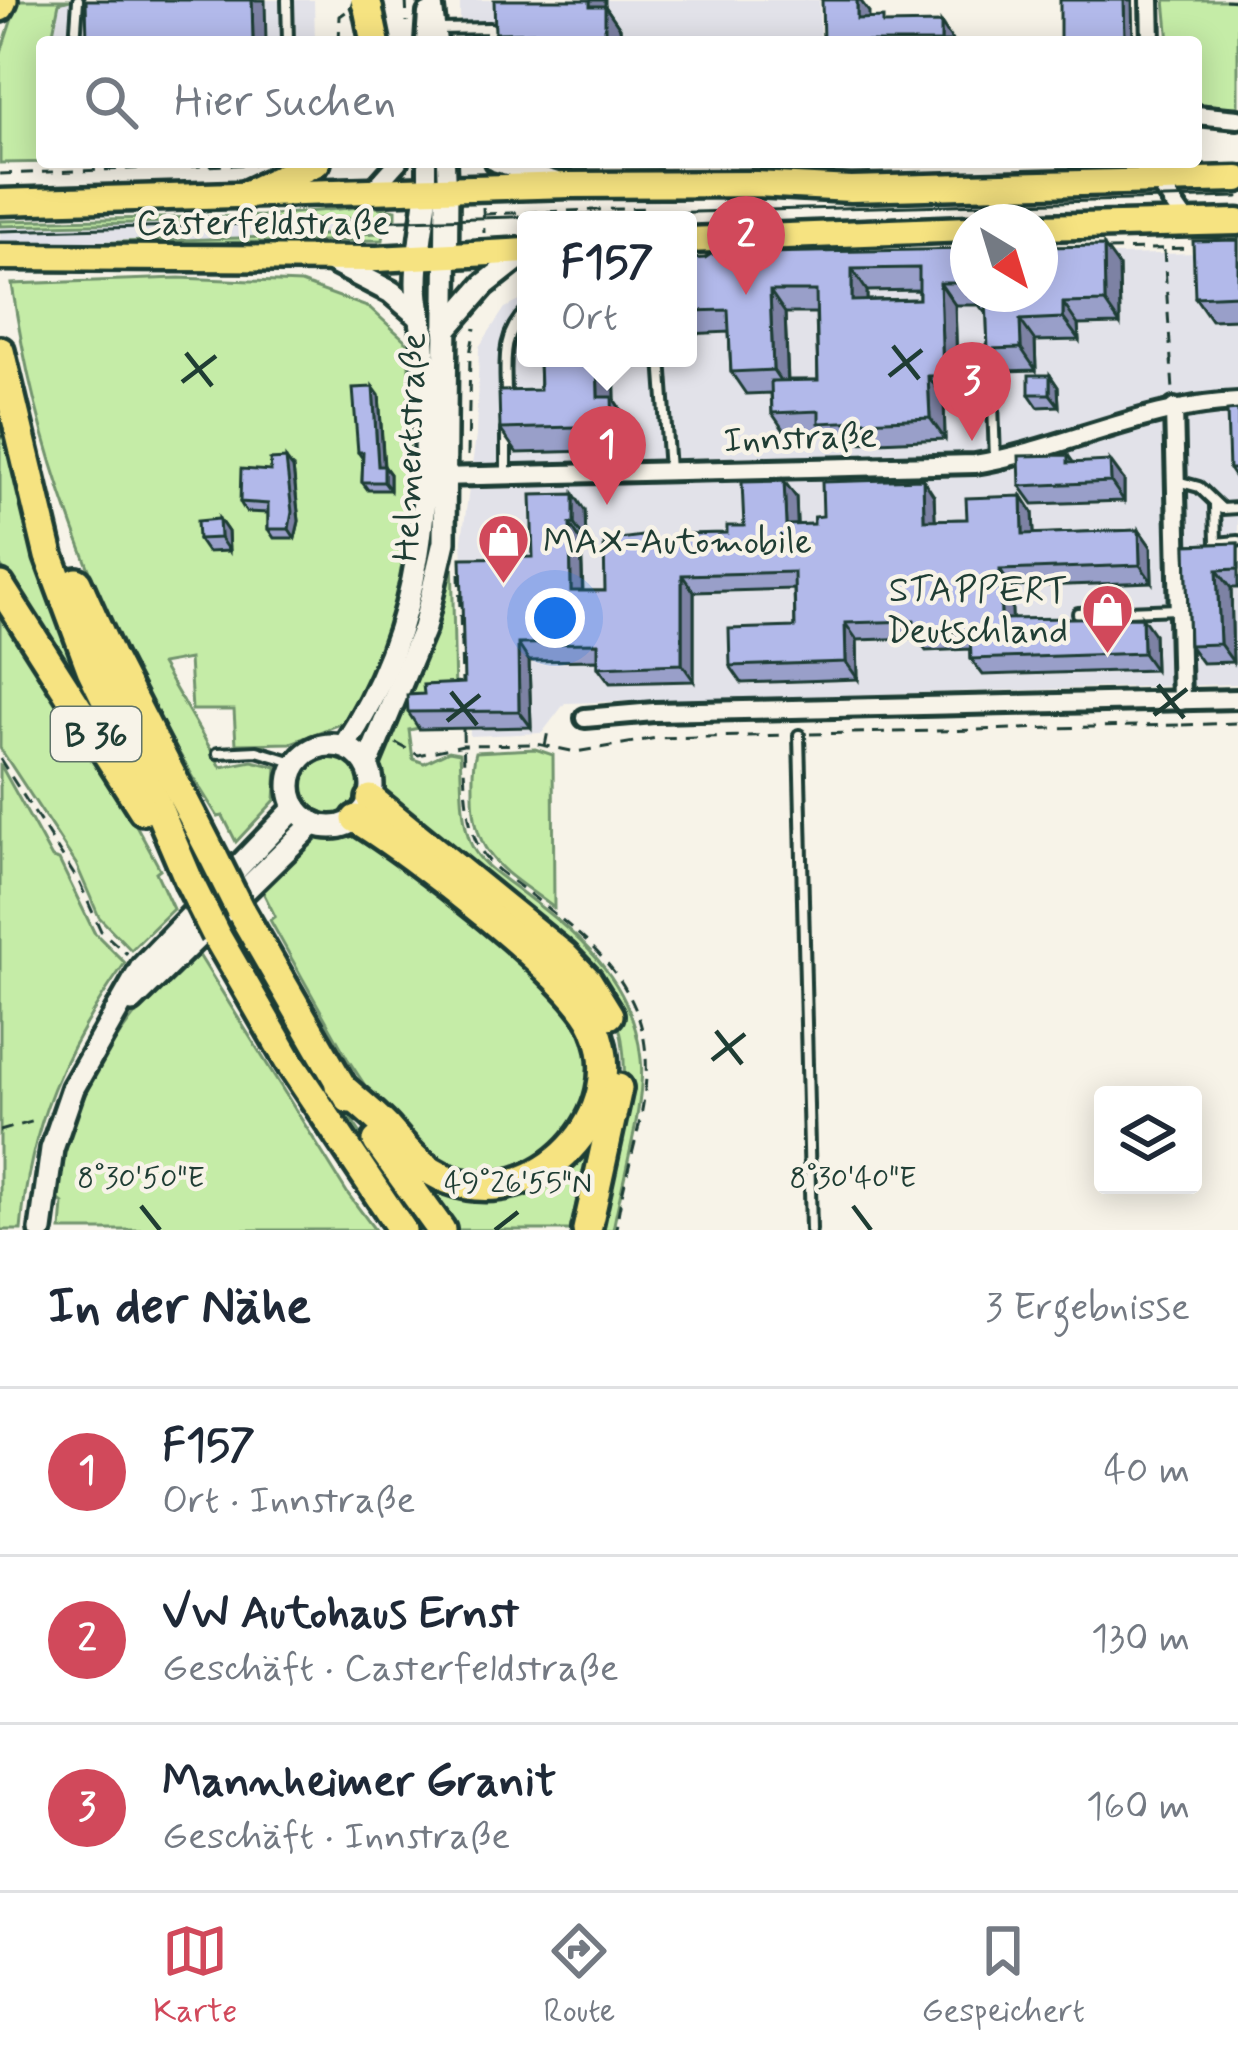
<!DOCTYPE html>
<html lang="de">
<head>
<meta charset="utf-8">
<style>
	:root { --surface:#fff; --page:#f6f6f7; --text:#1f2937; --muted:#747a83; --line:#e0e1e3; --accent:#d1495b }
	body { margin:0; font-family:Mynerve,sans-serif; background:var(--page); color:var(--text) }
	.controls { position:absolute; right:36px; bottom:36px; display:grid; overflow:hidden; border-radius:12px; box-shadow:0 6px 30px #0003 }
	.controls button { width:108px; height:108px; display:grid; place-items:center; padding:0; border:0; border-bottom:3px solid var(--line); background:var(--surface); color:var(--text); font:60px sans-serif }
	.compass { position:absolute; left:950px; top:204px; width:108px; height:108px; border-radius:50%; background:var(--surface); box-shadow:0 6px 30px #0003; rotate:142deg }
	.you { position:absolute; left:555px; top:618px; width:42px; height:42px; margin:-30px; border:9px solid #fff; border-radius:50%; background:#1a73e8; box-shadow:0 0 0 18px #1a73e833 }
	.badge { display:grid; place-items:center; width:78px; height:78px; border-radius:50%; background:var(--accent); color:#fff; font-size:39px; font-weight:700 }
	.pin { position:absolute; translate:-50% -99px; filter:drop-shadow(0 3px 6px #0008) }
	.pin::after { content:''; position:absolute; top:63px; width:42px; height:36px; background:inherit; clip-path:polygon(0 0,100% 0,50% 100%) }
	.popup { position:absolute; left:517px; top:211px; width:180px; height:156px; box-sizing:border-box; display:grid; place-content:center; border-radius:12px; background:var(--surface); filter:drop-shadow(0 3px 9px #0005); font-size:39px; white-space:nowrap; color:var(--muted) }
	.popup b { font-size:45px; color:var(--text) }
	.popup::after { content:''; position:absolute; left:50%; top:100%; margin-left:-24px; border:24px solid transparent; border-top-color:var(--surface) }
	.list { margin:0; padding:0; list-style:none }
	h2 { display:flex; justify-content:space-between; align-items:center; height:156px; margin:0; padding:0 48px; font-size:51px }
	h2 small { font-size:39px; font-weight:400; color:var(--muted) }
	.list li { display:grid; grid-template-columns:78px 1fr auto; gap:36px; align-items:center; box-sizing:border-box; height:168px; padding:0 48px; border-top:3px solid var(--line) }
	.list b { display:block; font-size:45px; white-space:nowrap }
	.list p { margin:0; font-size:39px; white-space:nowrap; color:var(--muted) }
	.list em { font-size:39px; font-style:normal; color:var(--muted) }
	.icon { flex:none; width:66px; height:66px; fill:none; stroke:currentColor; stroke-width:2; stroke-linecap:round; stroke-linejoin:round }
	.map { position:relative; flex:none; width:1238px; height:1230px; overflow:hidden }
	.search { position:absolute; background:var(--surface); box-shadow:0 6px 30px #0003; left:36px; right:36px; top:36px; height:132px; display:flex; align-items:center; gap:30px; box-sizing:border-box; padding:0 42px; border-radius:12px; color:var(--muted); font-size:45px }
	.sheet { height:660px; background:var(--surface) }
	nav { display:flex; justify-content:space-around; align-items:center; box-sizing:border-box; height:168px; border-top:3px solid var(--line); background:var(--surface); font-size:33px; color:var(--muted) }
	nav a { display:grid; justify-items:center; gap:6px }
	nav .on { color:var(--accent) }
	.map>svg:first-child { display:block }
</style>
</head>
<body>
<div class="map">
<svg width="1238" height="1230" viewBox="0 0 1238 1230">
	<rect width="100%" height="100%" fill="#f7f3e8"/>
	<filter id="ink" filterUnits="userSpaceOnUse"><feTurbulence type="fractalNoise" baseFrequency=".00833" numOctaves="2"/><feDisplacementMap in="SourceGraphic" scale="24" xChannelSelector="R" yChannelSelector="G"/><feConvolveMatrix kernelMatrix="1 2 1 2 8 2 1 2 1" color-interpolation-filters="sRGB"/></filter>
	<g filter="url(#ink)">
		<!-- built -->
		<g fill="#e2e2e9">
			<path d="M70 0H314L315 42H51L59 3Z"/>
			<path d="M460 0H819L820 42H460Z"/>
			<path d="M389 218 390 233 0 244V226Z"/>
			<path d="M1238 252V684L565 703 542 733 470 736 462 540 476 436 479 347 505 308 526 298V358H688V272L968 260V294H1040V257Z"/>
		</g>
		<!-- green -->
		<g fill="#c5eca7" stroke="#72946e" stroke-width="3">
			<path d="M18 0H70L59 3 51 42H42V162H59L0 163V55Z"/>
			<path d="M1165 0H1238V107L1196 105V42H1169Z"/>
			<path d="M370 206 396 210V217L0 226V221L263 216Z"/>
			<path d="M384 233 383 240 0 246Z"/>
			<path d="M179 278 301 283 370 308 409 344V527L399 594 381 655 343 723 291 743 236 744 234 710H192L189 659 161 664 221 767 252 761 277 767 275 800 236 842 223 816 218 817C113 653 39 477 12 284Z"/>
			<path d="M0 408 124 757 0 565Z"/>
			<path d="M452 551 455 697 418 711 419 728 409 730 413 759 424 763 449 751 460 753C462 781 460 817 471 844 479 863 500 876 516 888 577 934 633 978 641 1059 646 1101 621 1184 613 1230H594C609 1160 641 1080 614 1010L382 798 379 756 413 688 435 629Z"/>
			<path d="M0 605 118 792 160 869 156 872 173 909 131 950 99 917 76 864 0 748Z"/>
			<path d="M535 749 553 755 554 908C505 870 472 859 473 790 473 777 472 765 476 752Z"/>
			<circle cx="332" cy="786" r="29"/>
			<path d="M0 764 52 858 59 860 94 932 125 963C64 1049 30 1124 21 1230H0Z"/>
			<path d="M357 833 367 836 555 984 591 1039 592 1093 558 1151 498 1177 452 1173 385 1116 347 1058 270 920 275 916 259 884 313 836Z"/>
			<path d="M231 920 301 1045 426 1230H417C345 1133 282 1032 226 925Z"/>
			<path d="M194 947 348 1194 375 1230H61L63 1203 55 1197C74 1084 117 1029 194 947Z"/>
			<path d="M592 1137 570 1230H456L416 1176 466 1193Z"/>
		</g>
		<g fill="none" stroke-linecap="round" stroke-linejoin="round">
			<defs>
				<g id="service">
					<path d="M287 0 288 42"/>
					<path d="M439 29 490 28V42"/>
					<path d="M75 42 78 0"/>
					<path d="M991 348 995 459"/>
					<path d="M661 358 669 470"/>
					<path d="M506 397C506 364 500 336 526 311"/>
					<path d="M506 430V475"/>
					<path d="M1177 481 1199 487 1222 509 1238 508"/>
					<path d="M1215 505 1216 543 1238 541"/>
					<path d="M1078 613 1177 609"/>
					<path d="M799 735 811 1230"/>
					<path d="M218 753 257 751 297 763"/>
				</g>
				<g id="minor">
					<path d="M433 0 438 42"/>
					<path d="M1150 0 1151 42"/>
					<path d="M425 42 427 13"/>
					<path d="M1196 115 1238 119"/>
					<path d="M446 162 447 190"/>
					<path d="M494 162 557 181"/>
					<path d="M1155 162 1158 181 1187 223"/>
					<path d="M427 191V162"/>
					<path d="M371 192 398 162"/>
					<path d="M1174 408 1181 701"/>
					<path d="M438 477 975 464C1065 449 1145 405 1238 402"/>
					<path d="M585 718 654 712 1238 699"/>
				</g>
				<g id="tertiary">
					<path d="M329 260 391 292 420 317"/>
					<path d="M445 330 484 285 526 252"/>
					<circle cx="331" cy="786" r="41"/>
					<path d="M344 746C427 620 431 493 424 347 423 325 417 304 417 283 417 252 424 221 427 191"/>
					<path d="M367 765 424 628 444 542 447 190"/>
					<path d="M132 1001 314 823"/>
					<path d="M41 1230 52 1149 73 1088 142 967 296 807"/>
				</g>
				<g id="primary">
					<path d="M0 202 570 185 756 184 851 189 1238 179"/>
					<path d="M1040 227 1238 222"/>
					<path d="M688 240 968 229"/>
					<path d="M0 257 377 259 526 251"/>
				</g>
				<g id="trunk">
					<path d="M0 7 3 0"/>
					<path d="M368 8 375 42"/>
					<path d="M244 196 316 162"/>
					<path d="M0 351 49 556 91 669 155 801 190 883"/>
					<path d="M77 582 111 658 214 858"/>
					<path d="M0 586 143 810"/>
					<path d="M371 799 564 956 588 981 609 1015"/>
					<path d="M240 910 349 1099"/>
					<path d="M216 935 290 1063 402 1230"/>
					<path d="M339 1085C355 1099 373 1113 387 1128 406 1150 420 1169 449 1180 538 1213 633 1114 595 1027 574 976 408 850 356 819"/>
					<path d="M377 1141 441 1230"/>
					<path d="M587 1230 618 1088"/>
				</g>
			</defs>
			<!-- service casing -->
			<use href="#service" stroke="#1f3d34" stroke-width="16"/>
			<!-- minor casing -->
			<use href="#minor" stroke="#1f3d34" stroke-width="26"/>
			<!-- tertiary casing -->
			<use href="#tertiary" stroke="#1f3d34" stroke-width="30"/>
			<!-- primary casing -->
			<use href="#primary" stroke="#1f3d34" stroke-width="33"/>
			<!-- trunk casing -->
			<use href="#trunk" stroke="#1f3d34" stroke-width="36"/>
			<!-- path -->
			<g stroke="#1f3d34" stroke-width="3" stroke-dasharray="12 9" stroke-linecap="butt">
				<path d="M406 0 407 22"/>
				<path d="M1225 0 1238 1"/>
				<path d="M339 42 340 16 347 11"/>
				<path d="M842 165 923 164"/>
				<path d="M0 174 254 164"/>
				<path d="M483 207 484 233"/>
				<path d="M484 214 647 208"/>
				<path d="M1108 250 1194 248"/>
				<path d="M1164 250 1173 391"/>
				<path d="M468 456 470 354 475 328"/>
				<path d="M459 573 462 683"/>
				<path d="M1182 725 1238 723"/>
				<path d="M463 729C464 761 463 820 479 847 489 866 509 878 526 891 577 932 632 971 644 1039 655 1103 623 1167 616 1230"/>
				<path d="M810 734 1180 725V721"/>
				<path d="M396 743 418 755 463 745 537 744 576 752 657 738 788 735"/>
				<path d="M545 746 548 731"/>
				<path d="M294 749 329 733"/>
				<path d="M0 759 80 884 101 931 127 954"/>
				<path d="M278 798 281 772"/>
				<path d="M0 1131 38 1120"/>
			</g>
			<!-- service -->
			<use href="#service" stroke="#f7f3e8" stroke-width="8"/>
			<!-- minor -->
			<use href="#minor" stroke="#f7f3e8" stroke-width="16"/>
			<!-- tertiary -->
			<use href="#tertiary" stroke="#f7f3e8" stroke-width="21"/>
			<!-- primary -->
			<use href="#primary" stroke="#f6e381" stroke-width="24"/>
			<!-- trunk -->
			<use href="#trunk" stroke="#f6e381" stroke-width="27"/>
			<!-- tram -->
			<path stroke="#1f3d34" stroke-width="3" d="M0 231 1238 197"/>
			<defs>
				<g id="trunk-bridge">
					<path d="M365 0 368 8"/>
					<path d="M214 858 240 910"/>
					<path d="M190 883 216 935"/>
				</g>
			</defs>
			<!-- trunk-bridge casing -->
			<use href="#trunk-bridge" stroke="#1f3d34" stroke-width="36" stroke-linecap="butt"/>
			<!-- trunk-bridge -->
			<use href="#trunk-bridge" stroke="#f6e381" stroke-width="27"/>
		</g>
		<!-- wall -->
		<g fill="#999fc9" stroke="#1f3d34" stroke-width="3" fill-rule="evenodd">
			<path d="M605 6 620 28 621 42H502L495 33Z"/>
			<path d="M1238 240V319L1211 320 1195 297Z"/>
			<path d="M968 249V294H1040L1119 267 1120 324 1078 325 1079 340 1035 341 1036 370 1003 371 988 349 987 315 979 305H955L958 398H944L945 439 834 444 826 433 787 435 772 413 771 393 746 394 731 372 729 332 688 334V259ZM919 290V299L867 300V291ZM785 313H816L818 380H788Z"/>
			<path d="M539 358H614L615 401 629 422 630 450 517 453 500 429 540 390Z"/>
			<path d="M1050 375 1058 387 1059 406 1038 407 1029 394Z"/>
			<path d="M379 395 384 466 390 474V490H368L362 482 363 459 358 452Z"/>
			<path d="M1238 410V482L1229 469Z"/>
			<path d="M1068 455 1073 462 1124 480V501L1033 504 1020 486Z"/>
			<path d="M293 468 299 521 295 538H274L268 529V513L246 512 240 502 271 471Z"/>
			<path d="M934 496 935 520 967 519 1022 496 1033 513 1034 534 1139 530 1151 547 1152 582 1011 587 1012 619 1154 634 1155 670 983 675 971 659V649L926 651 917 638 857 640 858 679 742 683 730 666 795 627 794 589 694 592V681L610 683 598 667V660L529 661 531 727 419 729 408 712 424 694 464 683 533 557 585 511 586 541H581L583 591H605L653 541 683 540 727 533 744 526 796 497 797 525 814 524 823 516Z"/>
			<path d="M219 519 228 532 229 551 207 552 198 539Z"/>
			<path d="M1238 543V588H1231L1233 662 1202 663 1189 645 1186 545Z"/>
		</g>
		<!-- shaded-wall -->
		<g fill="#7d82a4" stroke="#1f3d34" stroke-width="3">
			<path d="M252 0H265L266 42H253Z"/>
			<path d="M590 0H605V6L620 28 621 42H608L590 6Z"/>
			<path d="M857 0H860L869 12V37L857 19Z"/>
			<path d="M1124 0H1132L1133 42H1125Z"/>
			<path d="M941 23 953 42H941Z"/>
			<path d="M1104 246 1119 267 1120 324 1105 302Z"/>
			<path d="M852 269 867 291V322L852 301Z"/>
			<path d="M940 283 955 305 958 398 943 376Z"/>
			<path d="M770 291 785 313 788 392 773 370Z"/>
			<path d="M1063 303 1078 325 1079 340 1063 318Z"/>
			<path d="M1020 320 1035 341 1036 370 1021 348Z"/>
			<path d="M597 358H614L615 401 629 422 630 450 613 426 598 397Z"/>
			<path d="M1050 375 1058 387 1059 406 1050 394Z"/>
			<path d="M928 376 944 398 945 439 930 418Z"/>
			<path d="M373 387 379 395 384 474 378 466Z"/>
			<path d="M286 459 293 468 299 521 295 538 289 529Z"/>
			<path d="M1110 461 1124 480V501L1111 482Z"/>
			<path d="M384 466 390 474V490L384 482Z"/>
			<path d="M923 479 934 496 936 537 924 520Z"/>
			<path d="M784 481 796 497 798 542 786 525Z"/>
			<path d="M574 494 585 511 586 541 574 524Z"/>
			<path d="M1022 496 1033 513 1035 551 1023 534Z"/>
			<path d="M219 519 228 532 229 551 220 538Z"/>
			<path d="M570 524 581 541 583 608 571 591Z"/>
			<path d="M1139 530 1151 547 1152 582 1140 565Z"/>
			<path d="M1000 570 1011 587 1013 636 1001 619Z"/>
			<path d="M1217 570 1231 588 1233 662 1220 644Z"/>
			<path d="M682 575 694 592V681L682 664Z"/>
			<path d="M1142 617 1154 634 1155 670 1143 653Z"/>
			<path d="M845 623 857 640 858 679 846 662Z"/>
			<path d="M518 644 529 661 531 727 519 711Z"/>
		</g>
		<!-- building -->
		<g fill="#b2b9ea" stroke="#1f3d34" stroke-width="3" fill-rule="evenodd">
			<path d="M86 0H252L253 42H87Z"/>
			<path d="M494 0H590V6H605V38L544 40V32L495 33Z"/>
			<path d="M822 0H857V19L883 18V24L941 23V42H823Z"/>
			<path d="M1060 0H1124L1125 42H1060Z"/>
			<path d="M1238 240V295L1195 297 1193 241Z"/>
			<path d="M1104 246 1105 302 1063 303V318L1020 320 1021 348 988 349 986 297 974 298V294H1040V247Z"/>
			<path d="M968 249V283H940L943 376H928L930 418 819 423V411L772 413 771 381 818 380 816 291H770L773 370 731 372 728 310 688 311V259L705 258 711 254ZM919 268V299L852 301V269Z"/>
			<path d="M539 358H597L598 397H612L613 426 500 429 499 391 540 390Z"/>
			<rect x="1029" y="375" width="21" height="19"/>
			<path d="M373 387 378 466H384V482H362L363 452H358L353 388Z"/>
			<path d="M1238 410V469H1229L1227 411Z"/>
			<path d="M1068 455V463L1110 461 1111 482 1020 486 1019 456Z"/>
			<path d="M286 459 292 512 289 529H268V504L240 502 241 469 271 471 270 460Z"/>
			<path d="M923 479 924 520 967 519 966 498 1022 496 1023 534 1139 530 1140 565 1000 570 1001 619 1142 617 1143 653 971 659 970 632 914 634V621L845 623 846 662 730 666 729 629 795 627 794 572 682 575V664L598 667V643L518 644 519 711 408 712 407 695 424 694 423 685 464 683 461 558 533 557 531 495 574 494V524H570L571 591H605L604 541 650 535V541L683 540V534L727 533V526H744L742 482 784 481 786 525 814 524V517L823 516 822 482Z"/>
			<path d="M219 519 220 538 198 539 197 521Z"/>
			<path d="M1238 543V569L1217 570 1220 644 1189 645 1186 545Z"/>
		</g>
	</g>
	<!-- ticks -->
	<path fill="none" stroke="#1f3d34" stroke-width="4.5" d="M893 346 919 379M186 353 212 386M889 376 922 350M182 382 216 356M1158 685 1184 718M451 692 477 725M1154 715 1187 689M447 721 480 695M716 1031 742 1064M712 1060 745 1034M141 1206 160 1230M853 1206 871 1230M495 1230 518 1212"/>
	<!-- icons -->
	<defs>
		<symbol id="shop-pin" viewBox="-11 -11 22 30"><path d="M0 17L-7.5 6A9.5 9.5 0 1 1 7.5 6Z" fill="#d1495b" stroke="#f7f3e8"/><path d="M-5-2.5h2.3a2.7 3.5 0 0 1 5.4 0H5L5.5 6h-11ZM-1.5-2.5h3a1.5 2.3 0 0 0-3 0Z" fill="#fff"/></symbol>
	</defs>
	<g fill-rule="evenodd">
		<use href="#shop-pin" x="474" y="510" width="59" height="81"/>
		<use href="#shop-pin" x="1078" y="580" width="59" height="81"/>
	</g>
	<g text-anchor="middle" stroke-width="9" stroke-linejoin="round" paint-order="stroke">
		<!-- shield labels -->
		<rect fill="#f7f3e8" stroke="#60746a" stroke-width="3" x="51" y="707" width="90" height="54" rx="9"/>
		<g font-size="33" font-weight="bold" fill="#1f3d34">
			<text x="96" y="746">B 36</text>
		</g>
		<!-- street labels -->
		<g font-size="36" fill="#1f3d34" stroke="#f7f3e8">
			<text x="263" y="234">Casterfeldstraße</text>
			<text transform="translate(800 436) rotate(-2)" y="13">Innstraße</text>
			<text transform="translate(408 447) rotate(-88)" y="13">Helmertstraße</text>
		</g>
		<!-- poi labels -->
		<g font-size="36" fill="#1f3d34" stroke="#f7f3e8" text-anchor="start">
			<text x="543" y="553">MAX-Automobile</text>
			<text x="1068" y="601" text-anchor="end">STAPPERT<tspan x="1068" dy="41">Deutschland</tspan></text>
		</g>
	</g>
	<g font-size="30" text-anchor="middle" fill="#1f3d34" stroke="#f7f3e8" stroke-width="9" stroke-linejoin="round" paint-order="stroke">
		<text x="141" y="1187">8°30'50"E</text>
		<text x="853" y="1187">8°30'40"E</text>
		<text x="518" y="1192">49°26'55"N</text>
	</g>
</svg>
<div class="controls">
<button><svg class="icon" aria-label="layers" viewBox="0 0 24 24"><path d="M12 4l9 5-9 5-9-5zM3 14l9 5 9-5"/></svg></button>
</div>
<svg class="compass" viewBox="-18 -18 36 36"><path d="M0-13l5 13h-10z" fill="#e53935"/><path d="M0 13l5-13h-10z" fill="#747a83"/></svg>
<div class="you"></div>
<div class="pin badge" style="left:607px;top:505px">1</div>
<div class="popup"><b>F157</b>Ort</div>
<div class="pin badge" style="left:746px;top:295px">2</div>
<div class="pin badge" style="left:972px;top:441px">3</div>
<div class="search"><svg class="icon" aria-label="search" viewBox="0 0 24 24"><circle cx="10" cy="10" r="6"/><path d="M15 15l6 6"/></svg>Hier suchen</div>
</div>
<section class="sheet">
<h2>In der Nähe<small>3 Ergebnisse</small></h2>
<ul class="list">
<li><span class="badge">1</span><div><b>F157</b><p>Ort · Innstraße</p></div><em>40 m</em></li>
<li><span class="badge">2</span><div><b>VW Autohaus Ernst</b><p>Geschäft · Casterfeldstraße</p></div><em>130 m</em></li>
<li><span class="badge">3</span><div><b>Mannheimer Granit</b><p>Geschäft · Innstraße</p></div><em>160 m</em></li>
</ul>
</section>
<nav>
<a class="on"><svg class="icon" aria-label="map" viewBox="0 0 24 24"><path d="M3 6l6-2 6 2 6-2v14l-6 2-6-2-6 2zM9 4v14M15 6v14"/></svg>Karte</a>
<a><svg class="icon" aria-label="directions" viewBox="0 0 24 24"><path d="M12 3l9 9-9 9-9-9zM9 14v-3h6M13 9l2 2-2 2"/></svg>Route</a>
<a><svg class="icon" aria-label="saved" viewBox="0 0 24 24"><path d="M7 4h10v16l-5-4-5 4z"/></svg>Gespeichert</a>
</nav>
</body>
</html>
